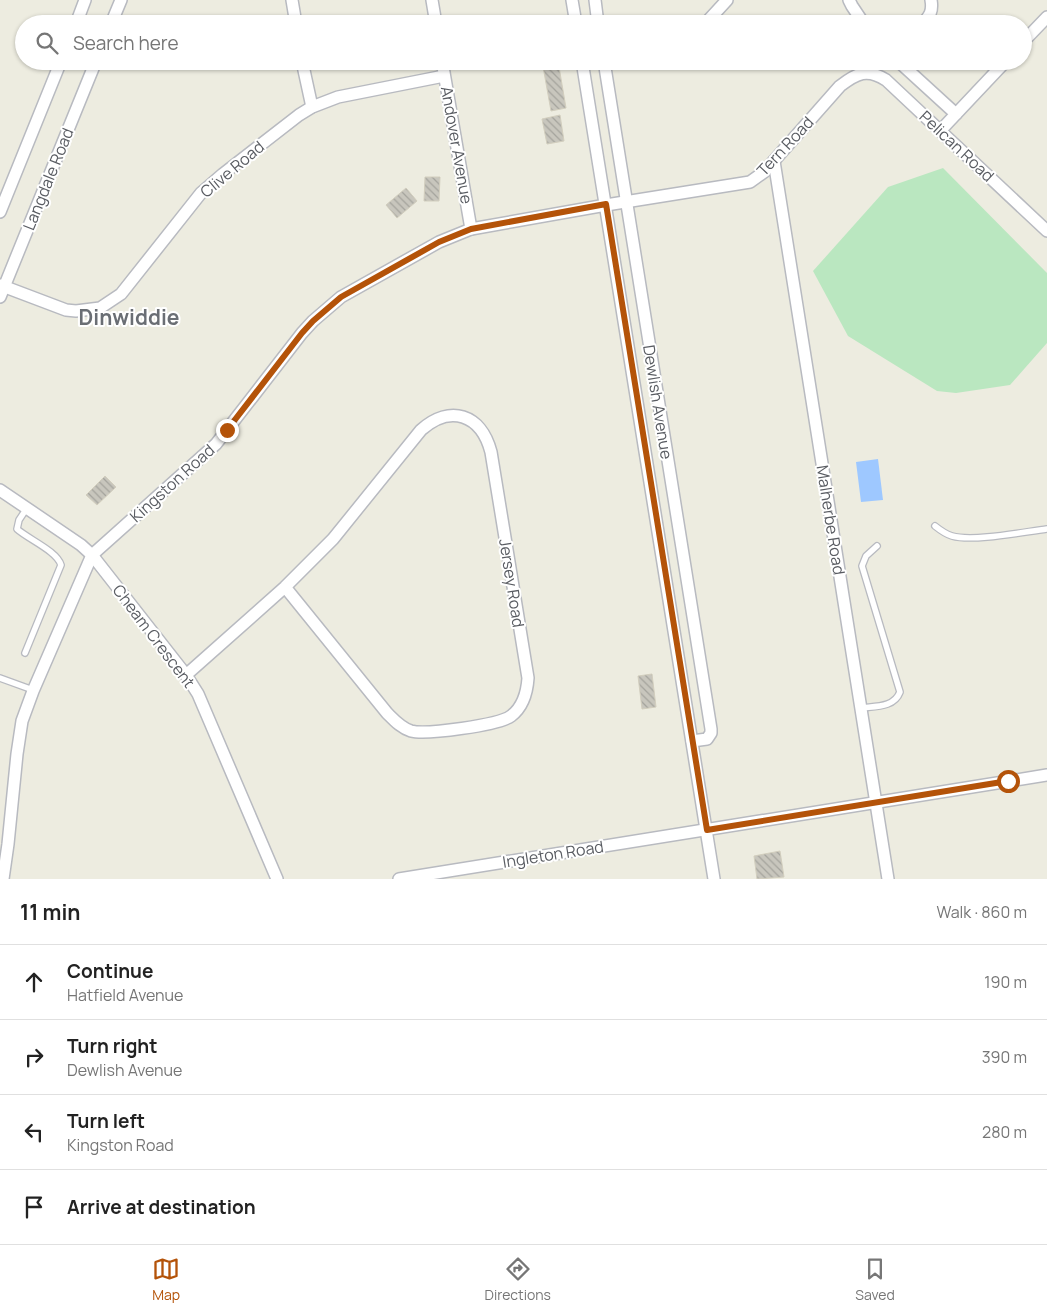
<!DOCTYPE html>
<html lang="en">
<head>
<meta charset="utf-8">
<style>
	:root { --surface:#fff; --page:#f6f6f6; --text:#222; --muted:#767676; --line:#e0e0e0; --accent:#b45309 }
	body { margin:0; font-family:Manrope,sans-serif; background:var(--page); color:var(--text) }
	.stop { position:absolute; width:15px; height:15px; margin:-11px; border:4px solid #b45309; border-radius:50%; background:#fff }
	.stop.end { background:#b45309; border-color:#fff; box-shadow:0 1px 5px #0008 }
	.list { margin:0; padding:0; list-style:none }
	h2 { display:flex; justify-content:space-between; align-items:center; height:65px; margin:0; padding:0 20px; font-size:21px }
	h2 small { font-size:16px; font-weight:400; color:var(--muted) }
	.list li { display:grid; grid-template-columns:32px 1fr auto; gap:15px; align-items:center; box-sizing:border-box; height:75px; padding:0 20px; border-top:1px solid var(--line) }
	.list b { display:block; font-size:19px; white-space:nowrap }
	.list p { margin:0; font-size:16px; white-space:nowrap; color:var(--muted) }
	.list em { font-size:16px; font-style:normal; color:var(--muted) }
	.icon { flex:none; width:28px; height:28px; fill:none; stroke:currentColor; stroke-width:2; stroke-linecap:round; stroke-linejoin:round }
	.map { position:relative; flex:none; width:1047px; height:879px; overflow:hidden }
	.search { position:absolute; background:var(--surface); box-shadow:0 1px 4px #0004; left:15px; right:15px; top:15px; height:55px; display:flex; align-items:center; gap:12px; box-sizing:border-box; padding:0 18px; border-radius:28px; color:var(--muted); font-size:19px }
	.sheet { height:365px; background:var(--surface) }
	nav { display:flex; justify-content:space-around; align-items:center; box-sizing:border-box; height:70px; border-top:1px solid var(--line); background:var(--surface); font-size:14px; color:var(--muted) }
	nav a { display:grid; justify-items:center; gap:2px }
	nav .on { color:var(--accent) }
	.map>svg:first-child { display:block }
</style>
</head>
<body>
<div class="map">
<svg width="1047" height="879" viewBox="0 0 1047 879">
	<defs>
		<pattern id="building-back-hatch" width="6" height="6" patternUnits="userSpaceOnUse" patternTransform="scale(1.25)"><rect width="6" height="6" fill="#c8c6bd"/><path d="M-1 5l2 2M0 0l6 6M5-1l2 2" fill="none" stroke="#a5a49d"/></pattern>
	</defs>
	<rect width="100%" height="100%" fill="#edece0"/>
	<!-- grass -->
	<path fill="#bae7c0" d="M943 168 1047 273V343L1010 385 956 393 937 391 848 336 813 271 888 187Z"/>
	<!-- water -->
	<path fill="#9ec8ff" d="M878 459 883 500 861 502 856 462Z"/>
	<!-- building -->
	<g fill="url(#building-back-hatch)" stroke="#d2cebe">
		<path d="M542 61H558L566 108 551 111Z"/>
		<path d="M560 115 564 141 547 144 542 119Z"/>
		<path d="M425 177H440L439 201H424Z"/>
		<path d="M406 188 417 201 397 218 386 205Z"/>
		<path d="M105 476 116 487 97 505 86 495Z"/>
		<path d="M652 674 656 707 642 709 638 676Z"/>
		<path d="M780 851 784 877 757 879 754 856Z"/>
	</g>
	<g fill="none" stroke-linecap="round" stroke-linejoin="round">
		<defs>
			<g id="lane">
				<path d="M935 526C940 530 945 534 952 536 973 542 1023 532 1047 529"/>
				<path d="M25 653 61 565C57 551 28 539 17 529L19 520 27 508"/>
				<path d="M0 678 33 690"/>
				<path d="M860 708C875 706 894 708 900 692L862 566 866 556 877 546"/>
			</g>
			<g id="street">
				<path d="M292 0 296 24"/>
				<path d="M432 0 436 24"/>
				<path d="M572 0 576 24"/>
				<path d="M595 0 598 24"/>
				<path d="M849 0 852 6 864 24"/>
				<path d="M76 24 85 0"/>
				<path d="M111 24 121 0"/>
				<path d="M705 24 727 0"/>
				<path d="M922 24C930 16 933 11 931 0"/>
				<path d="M1023 42 1047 17"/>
				<path d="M302 61 312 107"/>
				<path d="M442 61 471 229"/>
				<path d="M582 61 714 879"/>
				<path d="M604 61 711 729V733L707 739 692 741"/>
				<path d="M898 61 956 114 940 131"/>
				<path d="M956 114 1006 61"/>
				<path d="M774 161 888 879"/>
				<path d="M0 212 61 61"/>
				<path d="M0 285 66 310 76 311 100 308 121 294 201 193 223 174 299 115 312 107 338 97 444 76"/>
				<path d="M0 297 96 61"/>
				<path d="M0 490 81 545 92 555 186 675 198 694 277 879"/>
				<path d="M186 675 285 587 333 539 421 430C450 404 481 414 491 452L528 678C527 693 523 707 511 716 499 725 426 735 411 731 401 728 394 720 387 713L285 587"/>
				<path d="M3 879 8 844 17 754 22 721 33 691 92 555 216 444 302 333 313 321 341 297 439 242 471 229 606 205 750 182 764 172 840 86C857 73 867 68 886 80L1047 231"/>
				<path d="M399 879 1047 775"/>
			</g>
		</defs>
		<!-- lane casing -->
		<use href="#lane" stroke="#b8bac0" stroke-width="8"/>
		<!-- street casing -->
		<use href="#street" stroke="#b8bac0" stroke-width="14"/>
		<!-- lane -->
		<use href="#lane" stroke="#fff" stroke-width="5.5"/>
		<!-- street -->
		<use href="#street" stroke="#fff" stroke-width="11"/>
	</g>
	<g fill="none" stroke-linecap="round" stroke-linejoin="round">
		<!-- route -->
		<path stroke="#b45309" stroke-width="6" d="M227 430 302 333 313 321 341 297 439 242 471 229 606 204 707 830 1008 781"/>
	</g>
	<g text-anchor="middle" stroke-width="4" stroke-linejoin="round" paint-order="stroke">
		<!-- street labels -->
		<g font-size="16" fill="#595c62" stroke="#fff">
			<text transform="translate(457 145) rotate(80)" y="6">Andover Avenue</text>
			<text transform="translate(785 146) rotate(-47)" y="6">Tern Road</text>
			<text transform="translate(957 146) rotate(43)" y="6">Pelican Road</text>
			<text transform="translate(232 169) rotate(-40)" y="6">Clive Road</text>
			<text transform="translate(48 179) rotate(-68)" y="6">Langdale Road</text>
			<text transform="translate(658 402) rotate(81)" y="6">Dewlish Avenue</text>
			<text transform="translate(172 483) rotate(-42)" y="6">Kingston Road</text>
			<text transform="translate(831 520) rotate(81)" y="6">Malherbe Road</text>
			<text transform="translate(512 583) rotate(81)" y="6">Jersey Road</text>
			<text transform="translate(154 636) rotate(53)" y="6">Cheam Crescent</text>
			<text transform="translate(553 854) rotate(-9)" y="6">Ingleton Road</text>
		</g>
		<!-- district labels -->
		<g font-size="21" font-weight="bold" fill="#6a6e74" stroke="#fff">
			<text x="129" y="325">Dinwiddie</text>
		</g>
	</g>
</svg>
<div class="stop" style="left:1008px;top:781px"></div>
<div class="stop end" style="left:227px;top:430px"></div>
<div class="search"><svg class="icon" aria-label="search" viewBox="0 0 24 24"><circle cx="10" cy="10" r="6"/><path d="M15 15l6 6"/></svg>Search here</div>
</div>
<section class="sheet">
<h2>11 min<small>Walk · 860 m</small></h2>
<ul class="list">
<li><svg class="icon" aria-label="ahead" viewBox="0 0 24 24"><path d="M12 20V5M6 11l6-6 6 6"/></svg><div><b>Continue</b><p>Hatfield Avenue</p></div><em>190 m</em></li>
<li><svg class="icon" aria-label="right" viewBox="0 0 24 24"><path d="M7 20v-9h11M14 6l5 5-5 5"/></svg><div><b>Turn right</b><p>Dewlish Avenue</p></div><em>390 m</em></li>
<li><svg class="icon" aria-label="left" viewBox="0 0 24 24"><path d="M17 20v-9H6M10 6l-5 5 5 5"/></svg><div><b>Turn left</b><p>Kingston Road</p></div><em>280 m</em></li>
<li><svg class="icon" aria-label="arrive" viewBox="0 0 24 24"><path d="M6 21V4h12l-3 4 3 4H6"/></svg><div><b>Arrive at destination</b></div></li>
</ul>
</section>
<nav>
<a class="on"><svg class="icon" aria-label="map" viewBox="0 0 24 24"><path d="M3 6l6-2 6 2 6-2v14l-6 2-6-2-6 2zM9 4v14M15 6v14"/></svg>Map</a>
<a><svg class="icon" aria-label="directions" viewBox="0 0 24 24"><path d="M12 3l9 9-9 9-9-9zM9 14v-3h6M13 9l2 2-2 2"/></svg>Directions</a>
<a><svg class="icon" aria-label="saved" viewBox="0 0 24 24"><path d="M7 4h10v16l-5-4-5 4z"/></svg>Saved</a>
</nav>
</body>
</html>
